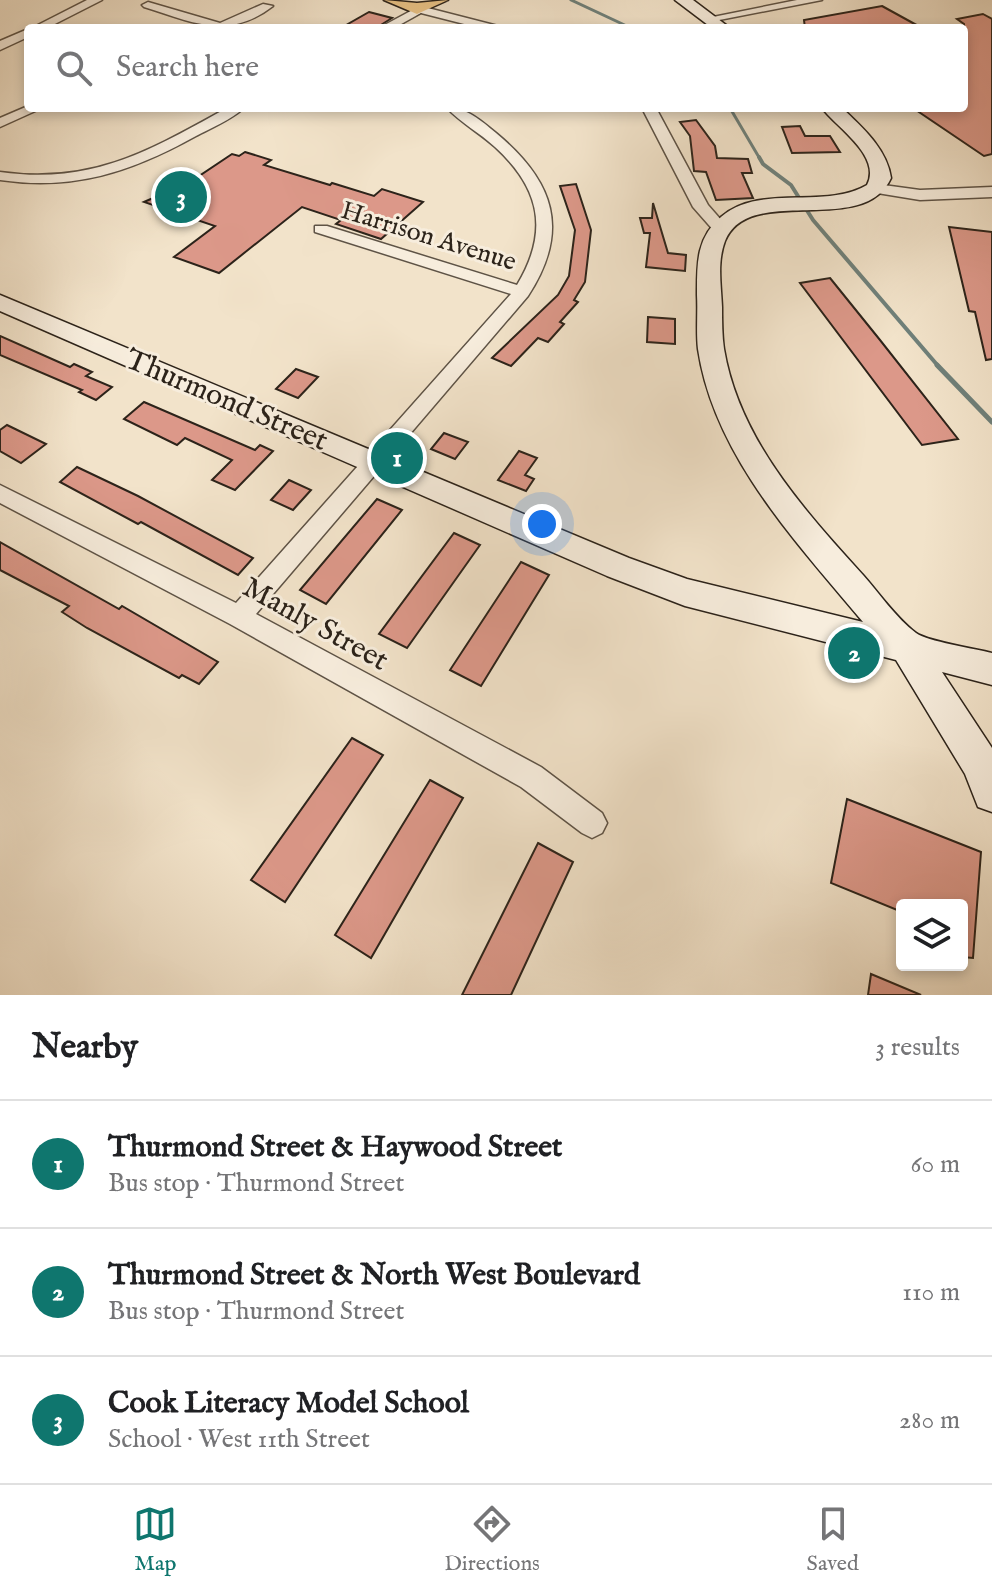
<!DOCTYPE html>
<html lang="en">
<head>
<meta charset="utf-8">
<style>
	:root { --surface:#fff; --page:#f2f2f2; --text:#202124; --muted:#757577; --line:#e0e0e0; --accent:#0f766e }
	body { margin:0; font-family:"IM FELL English",serif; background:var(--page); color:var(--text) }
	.controls { position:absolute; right:24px; bottom:24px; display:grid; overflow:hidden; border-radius:8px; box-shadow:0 4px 12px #0003 }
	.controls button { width:72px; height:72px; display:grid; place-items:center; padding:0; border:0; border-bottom:2px solid var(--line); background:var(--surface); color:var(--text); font:40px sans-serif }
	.you { position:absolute; left:542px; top:524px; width:28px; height:28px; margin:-20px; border:6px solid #fff; border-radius:50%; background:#1a73e8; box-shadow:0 0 0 12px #1a73e833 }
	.badge { display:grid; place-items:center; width:52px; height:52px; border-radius:50%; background:var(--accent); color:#fff; font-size:26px; font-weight:700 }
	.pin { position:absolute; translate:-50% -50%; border:4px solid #fff; box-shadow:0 2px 8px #0006 }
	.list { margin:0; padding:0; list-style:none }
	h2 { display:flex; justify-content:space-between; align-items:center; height:104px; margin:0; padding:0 32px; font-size:34px }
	h2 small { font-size:26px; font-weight:400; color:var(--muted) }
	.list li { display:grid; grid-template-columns:52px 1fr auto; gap:24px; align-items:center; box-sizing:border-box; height:128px; padding:0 32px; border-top:2px solid var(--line) }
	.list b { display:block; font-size:30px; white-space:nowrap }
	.list p { margin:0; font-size:26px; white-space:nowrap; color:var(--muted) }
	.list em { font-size:26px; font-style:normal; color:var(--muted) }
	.icon { flex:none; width:44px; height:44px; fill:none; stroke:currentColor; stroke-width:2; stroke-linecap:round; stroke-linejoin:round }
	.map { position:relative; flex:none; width:992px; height:995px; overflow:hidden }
	.search { position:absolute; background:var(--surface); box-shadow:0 4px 12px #0003; left:24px; right:24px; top:24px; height:88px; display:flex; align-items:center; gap:20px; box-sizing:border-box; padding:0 28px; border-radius:8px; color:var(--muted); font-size:30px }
	.sheet { height:488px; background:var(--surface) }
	nav { display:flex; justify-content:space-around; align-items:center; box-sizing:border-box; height:112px; border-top:2px solid var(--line); background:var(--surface); font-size:22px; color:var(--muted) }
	nav a { display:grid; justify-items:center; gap:4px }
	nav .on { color:var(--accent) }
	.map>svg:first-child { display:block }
</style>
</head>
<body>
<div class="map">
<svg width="992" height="995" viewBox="0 0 992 995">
	<rect width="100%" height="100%" fill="#f2e3ca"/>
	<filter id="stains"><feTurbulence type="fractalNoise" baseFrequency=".0025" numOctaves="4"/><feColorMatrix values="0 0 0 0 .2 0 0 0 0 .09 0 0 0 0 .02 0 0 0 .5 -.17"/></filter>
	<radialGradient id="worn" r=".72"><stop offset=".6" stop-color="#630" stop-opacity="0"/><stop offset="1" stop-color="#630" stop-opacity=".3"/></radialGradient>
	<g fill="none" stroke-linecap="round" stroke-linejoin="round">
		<!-- stream-far2 -->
		<g stroke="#6f807a" stroke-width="3">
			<path d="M571 0 631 28"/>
			<path d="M730 108 760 159"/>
		</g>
		<!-- stream-far1 -->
		<path stroke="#6f807a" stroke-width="4" d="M759 157 763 164 791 185 813 220 939 367"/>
		<!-- stream -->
		<path stroke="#6f807a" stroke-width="5" d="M937 365 992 422"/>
	</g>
	<!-- building -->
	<g fill="#dc9889" stroke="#2c231a" stroke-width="2">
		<path d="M882 6 922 28H805L804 20Z"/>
		<path d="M369 12 392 18 376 28H341Z"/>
		<path d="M983 14 992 19V154L984 156 913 108H964V24L957 19Z"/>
		<path d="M696 120 715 146 717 158 748 159 752 173H742L753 198 716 200 706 172 694 171 690 136 680 122Z"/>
		<path d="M800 126 805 136H830L840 152 792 153 782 127Z"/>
		<path d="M245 152 271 160 264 165 330 185 332 183 374 196 382 189 423 202 381 239 336 224 341 220 302 207 219 273 174 257 215 226 144 202 190 182 232 154 239 156Z"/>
		<path d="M576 184 591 230 585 282 574 300 578 302 560 322 564 324 548 342 538 338 511 366 492 358 558 295 569 276 575 230 560 186Z"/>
		<path d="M653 203 668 253 686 255 685 271 646 267 650 233H644L640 218H652Z"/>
		<path d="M949 227 992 232V359L986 360 975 312 969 311Z"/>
		<path d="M830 278 880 340 958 439 922 445 800 283Z"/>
		<path d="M648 317 675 319V344L647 342Z"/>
		<path d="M0 336 70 367 74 364 92 372 86 376 112 387 96 400 79 392 82 390 0 355Z"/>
		<path d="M296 369 318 377 298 398 276 389Z"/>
		<path d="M144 402 255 450 260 445 273 451 235 490 212 480 232 460 185 438 177 445 124 419Z"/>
		<path d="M7 425 46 444 21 463 0 451V430Z"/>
		<path d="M444 433 468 442 455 459 431 449Z"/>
		<path d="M519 451 537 458 525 475 534 479 526 491 498 480Z"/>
		<path d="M77 467 138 496 253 558 238 575 141 522 138 524 60 482Z"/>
		<path d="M289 480 311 490 293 510 271 500Z"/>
		<path d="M377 499 402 510 326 604 300 590Z"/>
		<path d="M454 533 480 545 407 648 379 634Z"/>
		<path d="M0 542 119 609 122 606 218 662 199 684 182 675 179 678 87 628 62 612 69 606 0 570Z"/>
		<path d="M521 562 549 575 481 686 450 670Z"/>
		<path d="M352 738 383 755 285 902 251 880Z"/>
		<path d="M430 780 463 798 371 958 335 935Z"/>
		<path d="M847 799 981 852 973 958 962 957V905H902V912L831 883Z"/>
		<path d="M538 843 573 862 511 995H462Z"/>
		<path d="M871 974 921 995H868Z"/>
	</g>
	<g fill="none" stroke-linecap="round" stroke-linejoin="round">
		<defs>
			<g id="street">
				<path d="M87 0H102L47 28H32Z"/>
				<path d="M797 0H822L709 22 703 19Z"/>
				<path d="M148 2 220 23 263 4 273 6C228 41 192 22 144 7L142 5Z"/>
				<path d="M420 6 498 26 500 28H480L421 13 394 28H379Z"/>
				<path d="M28 29V37L0 50V41Z"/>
				<path d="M28 106 42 108 0 127V118Z"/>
				<path d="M227 108H244C231 120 211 128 196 136 131 172 74 191 0 180V172C92 185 149 151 227 108Z"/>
				<path d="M447 108C468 108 480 120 496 133 554 181 571 230 528 296L256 614 541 767 602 813 607 823 602 833 592 838 582 833 521 787 230 624 0 503V485L236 603 511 294 315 232V226H327L517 285C549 232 541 189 495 147 480 133 461 123 447 108Z"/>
				<path d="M642 108H656L708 205 729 229 727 232H715L693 207Z"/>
				<path d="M876 184 920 190 992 187V197L920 200 871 192 868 189Z"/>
			</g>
			<g id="secondary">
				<path d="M675 0H693L730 28H712Z"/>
				<path d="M822 108H842C863 128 887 149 891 178 863 239 749 182 725 241 717 262 721 284 722 307 722 321 722 336 724 349 739 439 804 510 863 575 879 593 896 618 916 633 926 641 976 649 992 653V685L942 672 992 748V812L978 807 965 774 896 660 685 606 607 576 0 311V295L629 558 687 579 863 622C797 543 714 456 698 349 696 332 698 312 697 295 697 264 696 238 721 217 760 183 824 210 867 185 882 156 837 128 822 108Z"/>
			</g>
			<path id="primary" d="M384 0 417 3 448 0 417 14Z"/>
		</defs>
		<!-- street casing -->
		<use href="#street" stroke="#5e5346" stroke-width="3"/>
		<!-- secondary casing -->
		<use href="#secondary" stroke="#2c231a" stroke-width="3"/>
		<!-- primary casing -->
		<use href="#primary" stroke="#2c231a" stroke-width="3"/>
		<!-- street -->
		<use href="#street" fill="#f7eddd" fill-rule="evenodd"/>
		<!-- secondary -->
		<use href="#secondary" fill="#f7eddd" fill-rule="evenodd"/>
		<!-- primary -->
		<use href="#primary" fill="#e9c285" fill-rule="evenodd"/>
	</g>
	<g text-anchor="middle" stroke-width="6" stroke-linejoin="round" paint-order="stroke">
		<!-- far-street labels -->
		<g font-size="26" fill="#2c231a" stroke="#f7eddd">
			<text transform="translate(429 235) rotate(17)" y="9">Harrison Avenue</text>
		</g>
		<!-- street labels -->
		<g font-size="30" fill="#2c231a" stroke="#f7eddd">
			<text transform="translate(227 399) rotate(23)" y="10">Thurmond Street</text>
			<text transform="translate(316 623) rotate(29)" y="10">Manly Street</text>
		</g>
	</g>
	<rect width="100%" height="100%" filter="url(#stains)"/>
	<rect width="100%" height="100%" fill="url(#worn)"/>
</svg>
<div class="controls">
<button><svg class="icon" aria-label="layers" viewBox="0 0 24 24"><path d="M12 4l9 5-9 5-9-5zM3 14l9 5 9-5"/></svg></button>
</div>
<div class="you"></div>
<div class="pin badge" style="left:397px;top:458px">1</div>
<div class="pin badge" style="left:854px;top:653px">2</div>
<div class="pin badge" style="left:181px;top:197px">3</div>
<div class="search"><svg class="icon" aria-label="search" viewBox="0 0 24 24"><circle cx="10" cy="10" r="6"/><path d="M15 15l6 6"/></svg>Search here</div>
</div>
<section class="sheet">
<h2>Nearby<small>3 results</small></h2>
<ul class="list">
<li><span class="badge">1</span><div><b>Thurmond Street &amp; Haywood Street</b><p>Bus stop · Thurmond Street</p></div><em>60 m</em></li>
<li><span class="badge">2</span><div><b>Thurmond Street &amp; North West Boulevard</b><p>Bus stop · Thurmond Street</p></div><em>110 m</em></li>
<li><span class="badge">3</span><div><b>Cook Literacy Model School</b><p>School · West 11th Street</p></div><em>280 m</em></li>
</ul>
</section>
<nav>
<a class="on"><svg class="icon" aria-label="map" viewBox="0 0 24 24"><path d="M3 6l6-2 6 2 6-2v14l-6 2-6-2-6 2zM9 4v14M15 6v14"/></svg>Map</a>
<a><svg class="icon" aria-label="directions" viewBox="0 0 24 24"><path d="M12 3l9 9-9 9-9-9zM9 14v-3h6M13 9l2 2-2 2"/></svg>Directions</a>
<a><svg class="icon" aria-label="saved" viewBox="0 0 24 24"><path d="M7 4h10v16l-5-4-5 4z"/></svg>Saved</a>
</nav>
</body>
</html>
